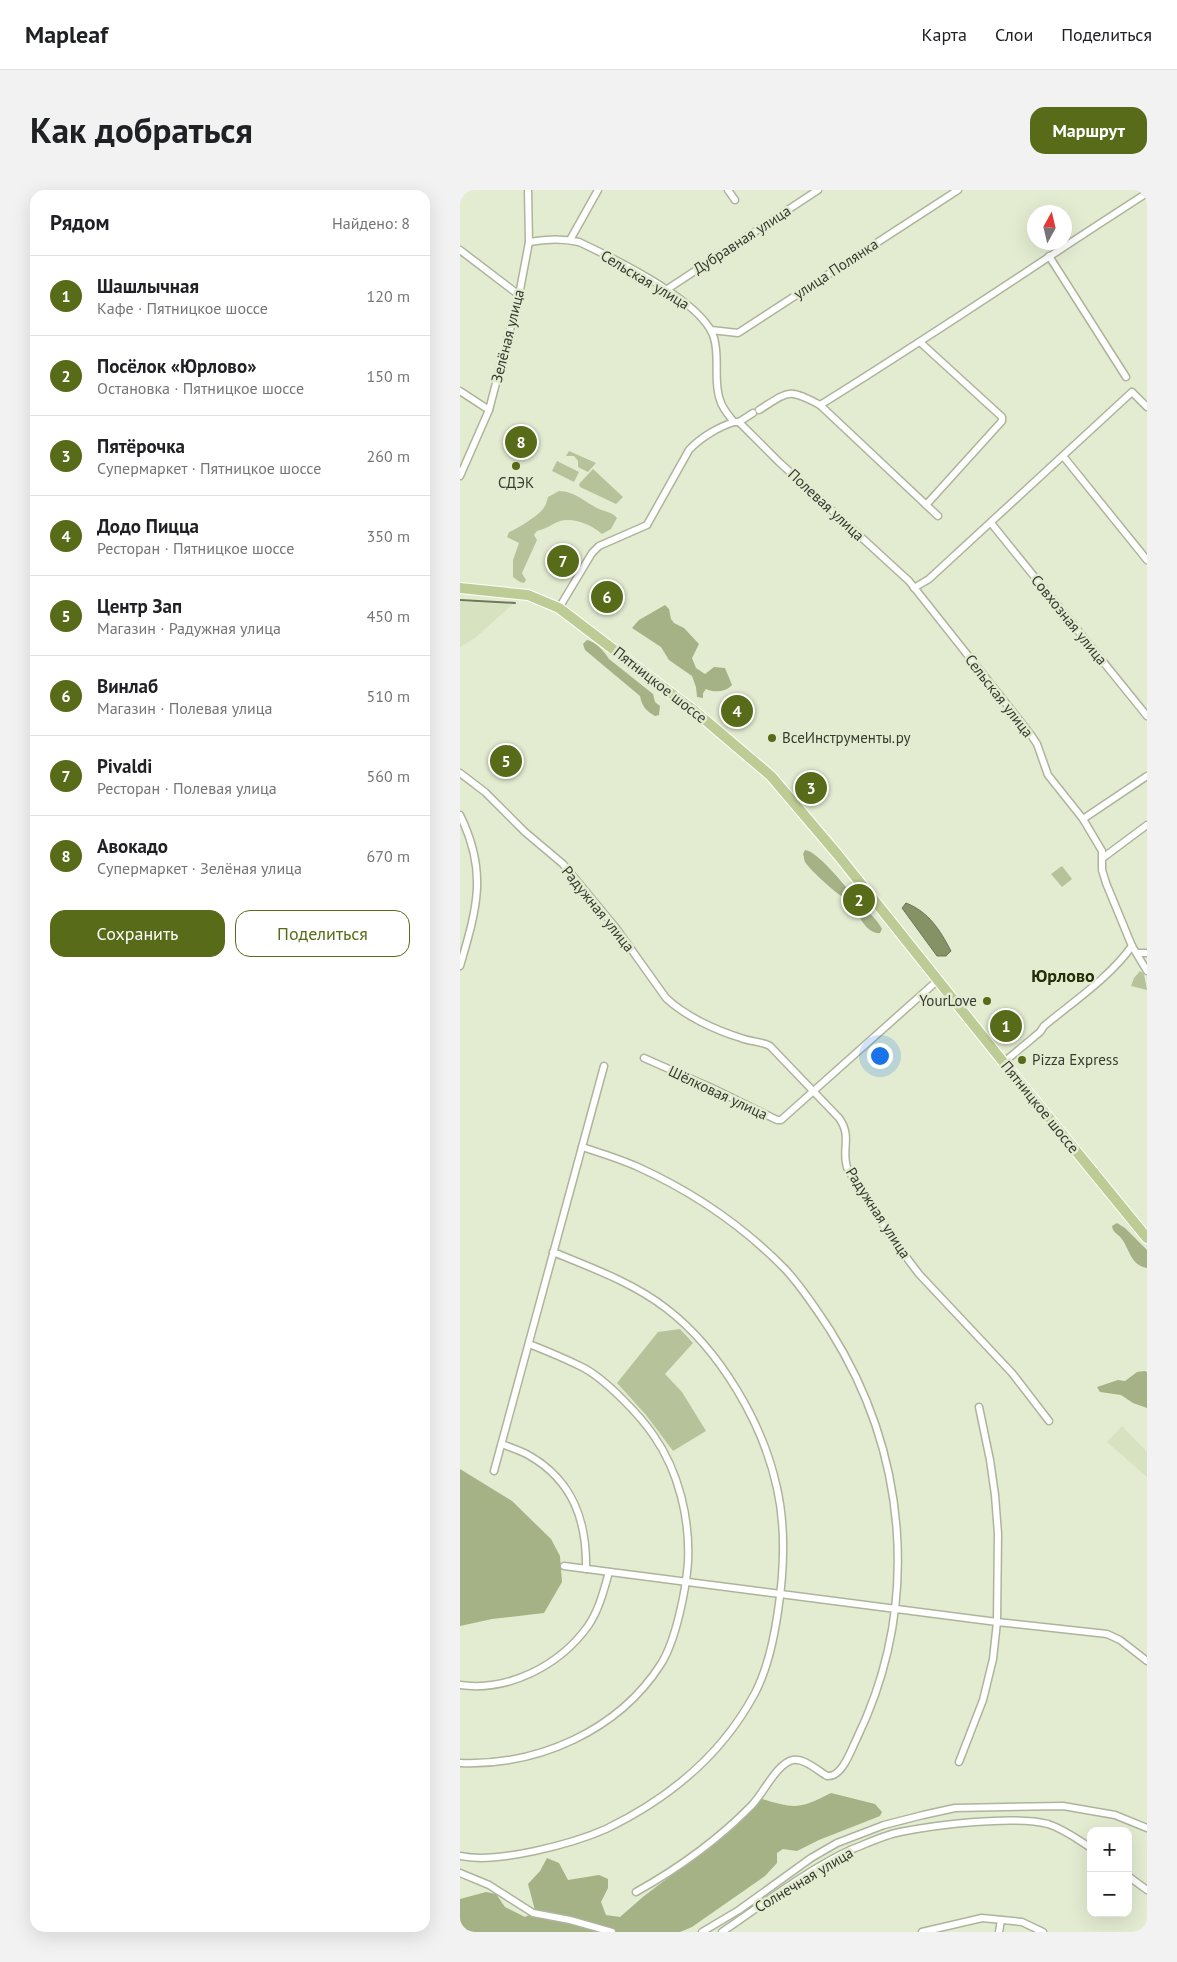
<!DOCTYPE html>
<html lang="ru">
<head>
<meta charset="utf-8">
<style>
	:root { --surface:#fff; --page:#f2f2f2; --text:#202124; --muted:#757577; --line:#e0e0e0; --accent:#576b18 }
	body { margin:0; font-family:"PT Sans",sans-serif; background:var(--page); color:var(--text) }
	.controls { position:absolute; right:15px; bottom:15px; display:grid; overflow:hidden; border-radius:10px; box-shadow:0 5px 20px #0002 }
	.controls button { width:45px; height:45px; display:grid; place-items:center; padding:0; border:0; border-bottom:1px solid var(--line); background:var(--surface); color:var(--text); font:25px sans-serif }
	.compass { position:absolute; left:567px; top:15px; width:45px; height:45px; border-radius:50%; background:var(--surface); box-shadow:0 5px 20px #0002; rotate:8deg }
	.you { position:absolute; left:419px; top:865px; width:18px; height:18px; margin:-12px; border:4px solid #fff; border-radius:50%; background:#1a73e8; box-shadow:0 0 0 8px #1a73e833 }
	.badge { display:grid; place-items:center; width:32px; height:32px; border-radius:50%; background:var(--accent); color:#fff; font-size:16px; font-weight:700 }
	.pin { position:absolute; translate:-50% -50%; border:2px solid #fff; box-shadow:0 1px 5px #0006 }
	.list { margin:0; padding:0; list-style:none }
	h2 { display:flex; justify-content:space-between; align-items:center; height:65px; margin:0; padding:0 20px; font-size:21px }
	h2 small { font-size:16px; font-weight:400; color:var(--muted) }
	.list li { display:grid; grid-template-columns:32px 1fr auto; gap:15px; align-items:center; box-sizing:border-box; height:80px; padding:0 20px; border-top:1px solid var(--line) }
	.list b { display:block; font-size:19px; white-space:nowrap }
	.list p { margin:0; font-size:16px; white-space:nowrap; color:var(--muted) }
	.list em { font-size:16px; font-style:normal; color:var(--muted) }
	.actions { display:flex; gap:10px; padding:15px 20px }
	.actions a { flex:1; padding:11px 0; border:1px solid var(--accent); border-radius:15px; text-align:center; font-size:18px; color:var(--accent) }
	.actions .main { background:var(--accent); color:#fff }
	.map { position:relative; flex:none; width:687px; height:1742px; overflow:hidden; border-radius:15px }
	header { display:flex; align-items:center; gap:30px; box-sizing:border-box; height:70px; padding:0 25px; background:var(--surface); border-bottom:1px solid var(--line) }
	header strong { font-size:24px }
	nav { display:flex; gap:28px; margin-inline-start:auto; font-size:18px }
	.intro { display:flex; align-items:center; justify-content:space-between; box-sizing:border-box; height:120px; padding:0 30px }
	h1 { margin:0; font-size:35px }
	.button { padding:12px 22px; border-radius:15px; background:var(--accent); color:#fff; font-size:18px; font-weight:700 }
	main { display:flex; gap:30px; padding:0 30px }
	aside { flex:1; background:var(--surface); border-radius:15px; box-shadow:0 5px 20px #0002 }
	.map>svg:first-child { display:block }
</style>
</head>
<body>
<header>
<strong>Mapleaf</strong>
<nav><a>Карта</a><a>Слои</a><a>Поделиться</a></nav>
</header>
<div class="intro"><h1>Как добраться</h1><a class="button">Маршрут</a></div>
<main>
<aside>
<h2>Рядом<small>Найдено: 8</small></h2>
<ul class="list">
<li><span class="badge">1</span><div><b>Шашлычная</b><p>Кафе · Пятницкое шоссе</p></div><em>120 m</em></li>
<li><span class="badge">2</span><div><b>Посёлок «Юрлово»</b><p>Остановка · Пятницкое шоссе</p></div><em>150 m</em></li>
<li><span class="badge">3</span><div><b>Пятёрочка</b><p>Супермаркет · Пятницкое шоссе</p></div><em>260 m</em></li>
<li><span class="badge">4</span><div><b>Додо Пицца</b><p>Ресторан · Пятницкое шоссе</p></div><em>350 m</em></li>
<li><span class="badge">5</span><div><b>Центр Зап</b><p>Магазин · Радужная улица</p></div><em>450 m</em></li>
<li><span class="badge">6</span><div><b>Винлаб</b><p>Магазин · Полевая улица</p></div><em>510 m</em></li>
<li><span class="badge">7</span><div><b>Pivaldi</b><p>Ресторан · Полевая улица</p></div><em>560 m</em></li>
<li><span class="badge">8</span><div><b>Авокадо</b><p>Супермаркет · Зелёная улица</p></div><em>670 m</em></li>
</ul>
<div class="actions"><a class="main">Сохранить</a><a>Поделиться</a></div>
</aside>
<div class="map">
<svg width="687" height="1742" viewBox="0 0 687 1742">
	<rect width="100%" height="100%" fill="#e3ecd1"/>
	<!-- built -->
	<g fill="#d6e2c0">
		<path d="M0 412 27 413 53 414 15 448 0 457Z"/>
		<path d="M662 1236 687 1262V1287L647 1252Z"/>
	</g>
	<!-- green -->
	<g fill="#b6c39a">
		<path d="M109 261 136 273 128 282 118 277V271L114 266H106Z"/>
		<path d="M97 271 119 282 114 292 92 281Z"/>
		<path d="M133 279 163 307 156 314 120 297 119 294Z"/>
		<path d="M99 301C115 301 126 313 139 319 146 322 152 322 157 328L151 339 142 344C132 335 114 327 100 331 92 334 86 339 77 341L74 345 77 350 62 383 66 390 64 393 60 392 53 387V370L59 353 47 347 49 342C56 340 80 324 83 319 86 315 87 311 88 307Z"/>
		<path d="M602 676 612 689 602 697 591 684Z"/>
		<path d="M680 781 684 784 687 800 671 796 674 788Z"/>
		<path d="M220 1139 233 1153 205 1184 222 1202 246 1241 213 1261 186 1225 157 1193 198 1142Z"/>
	</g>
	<!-- forest -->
	<g fill="#a4b285">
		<path d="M205 415 209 419 211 429 214 433 224 438 239 454 232 468 236 478 245 484 254 477 265 478 272 495C266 502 254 503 246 499L243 503V508L237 507 236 497 232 486 209 470 201 457 172 438 179 430Z"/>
		<path d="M127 450C136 452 144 461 149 469L193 504 195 512 200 516 199 525 195 526C186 521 182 516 180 506L125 460 123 454Z"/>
		<path d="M345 660C356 660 387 697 394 708L393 712C384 712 350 680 345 672 344 669 344 667 343 664Z"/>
		<path d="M403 720C411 722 418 732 422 739L420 743C411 745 398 730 399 721Z"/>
		<path d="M657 1033 665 1038 687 1060V1078C670 1075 670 1059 661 1048 657 1043 653 1043 652 1036Z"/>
		<path d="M685 1181 687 1182V1218L673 1213 661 1205 640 1202 637 1197 658 1190 665 1191 677 1182Z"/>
		<path d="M0 1279 52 1311 91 1349 100 1366 102 1392 84 1423 32 1429 0 1436Z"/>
		<path d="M371 1603 415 1614 422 1622 420 1626 359 1650 337 1661 323 1659 317 1663V1673L305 1686 232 1737 220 1742H0V1709L26 1702 36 1704 45 1717 65 1727 73 1723 76 1724 68 1694 80 1681 87 1668 99 1673 108 1690 139 1685 148 1689V1698L141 1712 146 1725 160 1727 184 1706 273 1639 302 1609C335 1619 340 1619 371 1603Z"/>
	</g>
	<!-- water -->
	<path fill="#859266" stroke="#6e7856" d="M446 713C469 722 480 740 491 761L486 766H477L442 718Z"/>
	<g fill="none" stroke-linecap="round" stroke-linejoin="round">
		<!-- stream -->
		<path stroke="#6e7856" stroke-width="2" d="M0 410 55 413"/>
		<defs>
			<g id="minor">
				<path d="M268 0 275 10"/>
				<path d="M110 50 138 0"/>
				<path d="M69 52C85 49 102 48 119 52 153 68 244 112 254 148 260 168 253 191 260 210 262 218 269 226 274 232H279"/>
				<path d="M0 60 59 105"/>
				<path d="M589 66 666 187"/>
				<path d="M206 100 358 0"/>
				<path d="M251 140 278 143 498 0"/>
				<path d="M461 153 542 227V231L466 315"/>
				<path d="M0 201 29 220"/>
				<path d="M360 215 478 326"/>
				<path d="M299 220C329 201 328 198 360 215 470 147 578 73 687 3"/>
				<path d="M279 232 319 272 449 391 571 545 577 554 588 585 623 629 642 661V680L646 693 672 756 687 781"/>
				<path d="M279 232 293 223"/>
				<path d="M603 266 687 370"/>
				<path d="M0 286 29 220 59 105 69 52 68 0"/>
				<path d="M531 333 687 526"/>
				<path d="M454 398 469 389 672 202 687 217"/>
				<path d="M99 418 132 363 139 356 187 335 229 260C240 248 258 237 274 232"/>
				<path d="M0 583 25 602 65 642 103 674 156 738 206 808C225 826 255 840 281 848 291 852 301 851 310 856L379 928C393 947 380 961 388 980L431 1047 459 1084 552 1183 589 1231"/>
				<path d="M0 625C28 682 17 718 0 776"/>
				<path d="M623 629 687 586"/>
				<path d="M644 667 687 635"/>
				<path d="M677 763H687"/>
				<path d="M184 868 252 898 317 930H321L478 790"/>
				<path d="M544 872 580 842 584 836C614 811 649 788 672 756"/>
				<path d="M122 957C141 963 160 969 178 977 233 1002 283 1036 325 1079 342 1097 356 1119 370 1140 448 1264 461 1415 397 1548 391 1560 382 1588 367 1586 357 1580 344 1568 333 1570 317 1573 303 1604 292 1615 258 1650 219 1678 176 1702"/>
				<path d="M42 1254C51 1258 62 1261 70 1266 113 1291 127 1331 126 1379"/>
				<path d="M34 1281 144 876"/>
				<path d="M104 1376 537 1432 647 1444 660 1450 687 1471"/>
				<path d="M0 1495C49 1502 100 1475 128 1436 139 1420 144 1400 149 1382"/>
				<path d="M499 1572 523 1510 533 1469 537 1432 538 1344 535 1305 530 1270 519 1217"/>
				<path d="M0 1573C78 1576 158 1541 201 1474 216 1450 226 1400 228 1372 230 1329 219 1282 194 1246 180 1225 146 1190 124 1178 106 1169 87 1161 69 1154"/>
				<path d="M0 1666C37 1674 112 1654 146 1639 208 1609 262 1565 295 1503 308 1478 314 1449 318 1421 324 1381 326 1338 317 1298 303 1233 260 1160 207 1119 174 1093 132 1078 93 1062"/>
				<path d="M0 1683 29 1695 73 1723 110 1730 152 1742"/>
				<path d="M668 1686 687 1700"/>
				<path d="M242 1742 279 1720 351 1668 377 1653 424 1635 463 1625 495 1618 603 1616 655 1625 687 1638"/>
				<path d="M262 1742C302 1715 347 1680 390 1660 406 1654 424 1645 440 1642 476 1635 553 1625 588 1634 604 1639 617 1649 631 1658"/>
				<path d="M462 1742 522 1728 562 1732 583 1742"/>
				<path d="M539 1742 541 1730"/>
			</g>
			<path id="primary" d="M0 398 68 405 99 418 237 523 311 586 378 665 536 863 687 1048"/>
		</defs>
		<!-- minor casing -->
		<use href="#minor" stroke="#acb59b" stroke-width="9"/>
		<!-- primary casing -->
		<use href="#primary" stroke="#fff" stroke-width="12"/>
		<!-- minor -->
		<use href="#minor" stroke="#fff" stroke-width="6"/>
		<!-- primary -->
		<use href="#primary" stroke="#bdcc94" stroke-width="10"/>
	</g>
	<!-- markers -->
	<g fill="#576b18" stroke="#e3ecd1" stroke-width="2">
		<circle cx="56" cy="276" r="5"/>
		<circle cx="312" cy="548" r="5"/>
		<circle cx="527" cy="811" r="5"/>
		<circle cx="562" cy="870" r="5"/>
	</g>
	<g text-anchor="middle" stroke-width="5" stroke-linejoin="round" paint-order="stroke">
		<!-- street labels -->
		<g font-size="15" fill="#373a30" stroke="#e3ecd1">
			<text transform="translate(282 50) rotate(-33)" y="5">Дубравная улица</text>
			<text transform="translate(376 79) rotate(-33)" y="5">улица Полянка</text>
			<text transform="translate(185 90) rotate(31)" y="5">Сельская улица</text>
			<text transform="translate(48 146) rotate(-76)" y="5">Зелёная улица</text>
			<text transform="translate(366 315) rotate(43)" y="5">Полевая улица</text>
			<text transform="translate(609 430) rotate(51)" y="5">Совхозная улица</text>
			<text transform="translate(200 495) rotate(38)" y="5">Пятницкое шоссе</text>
			<text transform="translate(539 506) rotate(52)" y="5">Сельская улица</text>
			<text transform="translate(138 719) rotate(51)" y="5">Радужная улица</text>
			<text transform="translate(258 903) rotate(25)" y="5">Шёлковая улица</text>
			<text transform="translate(580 917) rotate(51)" y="5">Пятницкое шоссе</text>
			<text transform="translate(418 1023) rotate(57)" y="5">Радужная улица</text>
			<text transform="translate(344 1690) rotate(-31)" y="5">Солнечная улица</text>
		</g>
		<!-- poi labels -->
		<g font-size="15" fill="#373a30" stroke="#e3ecd1" text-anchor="start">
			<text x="56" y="298" text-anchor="middle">СДЭК</text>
			<text x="322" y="553">ВсеИнструменты.ру</text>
			<text x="517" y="816" text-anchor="end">YourLove</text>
			<text x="572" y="875">Pizza Express</text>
		</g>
		<!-- quarter labels -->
		<g font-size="18" font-weight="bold" fill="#252e07" stroke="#e3ecd1">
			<text x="603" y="792">Юрлово</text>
		</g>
	</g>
</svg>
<div class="controls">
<button>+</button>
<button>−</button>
</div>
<svg class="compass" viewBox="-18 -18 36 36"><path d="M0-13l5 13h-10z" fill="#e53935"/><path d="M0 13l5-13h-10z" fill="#757577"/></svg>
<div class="you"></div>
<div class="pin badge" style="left:546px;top:836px">1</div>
<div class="pin badge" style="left:399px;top:710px">2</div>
<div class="pin badge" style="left:351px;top:598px">3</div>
<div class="pin badge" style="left:277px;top:521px">4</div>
<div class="pin badge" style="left:46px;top:571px">5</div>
<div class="pin badge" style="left:147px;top:407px">6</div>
<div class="pin badge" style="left:103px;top:371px">7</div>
<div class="pin badge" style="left:61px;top:252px">8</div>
</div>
</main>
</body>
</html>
